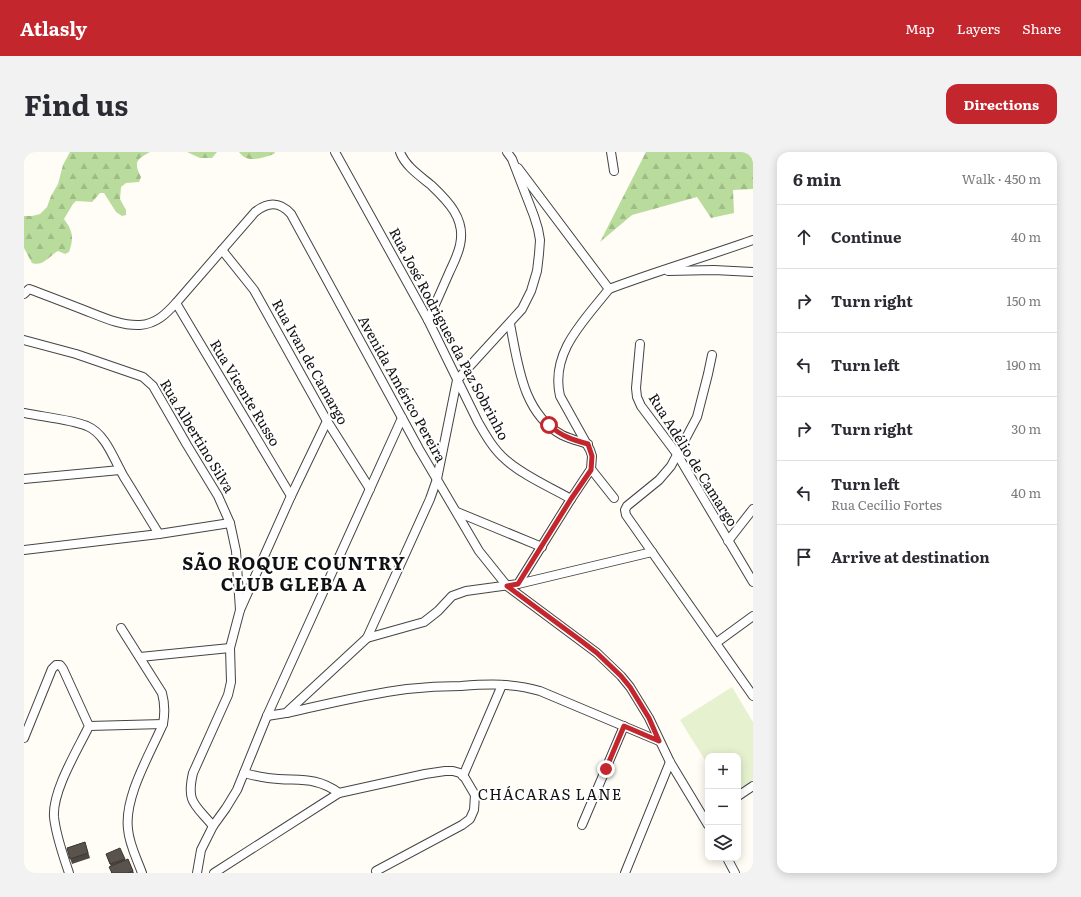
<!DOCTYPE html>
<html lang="en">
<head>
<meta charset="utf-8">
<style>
	:root { --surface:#fff; --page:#f2f2f3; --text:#2b2b33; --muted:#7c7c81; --line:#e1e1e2; --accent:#c4262e }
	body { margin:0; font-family:Literata,serif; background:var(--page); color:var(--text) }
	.controls { position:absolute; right:12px; bottom:12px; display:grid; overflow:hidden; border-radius:8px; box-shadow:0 2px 10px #0003 }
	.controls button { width:36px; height:36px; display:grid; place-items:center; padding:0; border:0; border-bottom:1px solid var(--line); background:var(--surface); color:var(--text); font:20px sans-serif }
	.stop { position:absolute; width:12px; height:12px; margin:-9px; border:3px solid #c4262e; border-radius:50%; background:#fff }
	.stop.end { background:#c4262e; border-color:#fff; box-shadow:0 1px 4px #0008 }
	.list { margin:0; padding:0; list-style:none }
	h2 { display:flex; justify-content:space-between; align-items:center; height:52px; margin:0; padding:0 16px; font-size:17px }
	h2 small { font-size:13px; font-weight:400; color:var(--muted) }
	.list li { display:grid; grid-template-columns:26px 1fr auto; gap:12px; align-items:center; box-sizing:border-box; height:64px; padding:0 16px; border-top:1px solid var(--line) }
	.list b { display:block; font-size:15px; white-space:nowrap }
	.list p { margin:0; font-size:13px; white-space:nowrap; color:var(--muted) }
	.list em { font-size:13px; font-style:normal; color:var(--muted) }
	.icon { flex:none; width:22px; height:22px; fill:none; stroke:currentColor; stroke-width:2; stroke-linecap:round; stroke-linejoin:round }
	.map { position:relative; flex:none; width:729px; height:721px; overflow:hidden; border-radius:12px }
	header { display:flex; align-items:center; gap:24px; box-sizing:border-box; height:56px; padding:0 20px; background:var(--accent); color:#fff }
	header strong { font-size:19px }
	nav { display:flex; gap:22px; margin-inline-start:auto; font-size:14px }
	.intro { display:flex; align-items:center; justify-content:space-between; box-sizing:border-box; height:96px; padding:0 24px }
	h1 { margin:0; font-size:28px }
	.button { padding:10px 18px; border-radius:12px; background:var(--accent); color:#fff; font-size:14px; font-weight:700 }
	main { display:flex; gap:24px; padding:0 24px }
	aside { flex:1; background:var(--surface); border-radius:12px; box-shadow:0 2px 10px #0003 }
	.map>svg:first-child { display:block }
</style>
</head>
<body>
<header>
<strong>Atlasly</strong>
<nav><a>Map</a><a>Layers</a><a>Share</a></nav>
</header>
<div class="intro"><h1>Find us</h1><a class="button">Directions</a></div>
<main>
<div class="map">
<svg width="729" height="721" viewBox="0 0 729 721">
	<defs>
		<pattern id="forest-firs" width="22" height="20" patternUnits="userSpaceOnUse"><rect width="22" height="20" fill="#b9dc9c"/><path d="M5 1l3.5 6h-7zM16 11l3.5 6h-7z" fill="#9ebc85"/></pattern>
	</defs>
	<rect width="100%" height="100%" fill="#fffdf5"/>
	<!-- forest -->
	<g fill="url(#forest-firs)">
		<path d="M46 0H126C113 7 109 10 117 25L115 30 102 31 97 35 96 47 102 58V63L98 64 92 60 80 41H76L68 50 52 49 49 52 40 67C49 79 50 86 45 100L41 102 34 99C25 104 19 115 8 111L0 96V64H8L16 62 23 55 27 44 34 32 39 13Z"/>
		<path d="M163 0H193L188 6H176Z"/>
		<path d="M215 0H251L250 2C238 6 223 12 215 0Z"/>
		<path d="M622 0H729V37L709 38 710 61 687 66 673 45 608 63 576 90Z"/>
	</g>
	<!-- pitch -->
	<path fill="#e6f2cf" d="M708 535 729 570V628L714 637V604H684V613L656 568Z"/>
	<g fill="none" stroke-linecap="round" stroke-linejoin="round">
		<defs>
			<g id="street">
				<path d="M311 0 404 168 454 270C462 284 470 298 482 308 500 324 526 335 547 347"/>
				<path d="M376 0C381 14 396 24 407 33 424 49 442 67 436 93 434 103 429 112 425 121 418 137 411 153 404 168"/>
				<path d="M587 0 590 19"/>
				<path d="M494 16 585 137"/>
				<path d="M198 98 230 138 303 269 346 337"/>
				<path d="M644 119 690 118 729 120"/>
				<path d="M585 137C633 119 681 105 729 88"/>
				<path d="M0 142 5 137C24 144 42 151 60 158 78 165 97 174 116 173 132 172 142 162 152 151L231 60C244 50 255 49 267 62L395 297 455 399 483 434 573 501 597 524 606 535 625 566 646 610 684 673"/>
				<path d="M152 151 267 344"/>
				<path d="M486 172C494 211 498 261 538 283 546 287 555 289 564 292"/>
				<path d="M0 188 52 202 119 225 129 234 163 293 194 344 206 371 212 399 216 458"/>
				<path d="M616 192 612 236 613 245 617 254 653 302 729 430"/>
				<path d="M688 203 684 222 673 265 647 314 635 328 603 354 601 358 602 363 729 544"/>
				<path d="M0 261C19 265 45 267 63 274 82 282 90 308 100 325 112 344 123 363 135 382"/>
				<path d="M567 317 590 346"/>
				<path d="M0 327 96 318"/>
				<path d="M433 360 518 395"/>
				<path d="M704 389 729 357"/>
				<path d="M0 398 135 382 206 371"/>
				<path d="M494 432 628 400"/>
				<path d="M97 476 138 541C141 552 141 561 139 572 126 602 100 645 104 677 105 692 113 707 118 721"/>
				<path d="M343 486 400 470 414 459 428 444 442 439 494 432 547 347 567 317 568 304 566 298 536 244C526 200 560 169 585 137"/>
				<path d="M692 491 729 464"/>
				<path d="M116 505 206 496"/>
				<path d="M263 561C303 552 343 542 383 537 401 535 419 534 437 534 464 532 490 531 516 539L635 589"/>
				<path d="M243 564 262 561 343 486 406 347 413 327 433 228 498 157 507 139 513 119 515 102 516 88 514 77 510 64 488 7 483 0"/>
				<path d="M65 574 139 572"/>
				<path d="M0 586 28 517 32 513H36L39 517 65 574C54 597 28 639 30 665 32 684 39 703 45 721"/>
				<path d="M220 621C228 623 236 625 244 626 273 630 290 623 315 641"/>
				<path d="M439 624 478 533"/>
				<path d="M714 644 729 634"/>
				<path d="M558 673 600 574"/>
				<path d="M189 674C171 652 162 651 169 621L204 543 207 530 206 496 216 458 267 344 303 269"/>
				<path d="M703 706 711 721"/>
				<path d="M173 721 177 698 189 674 202 656 213 638 243 564 378 266"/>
				<path d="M190 721 315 641 401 622 421 619H429L436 621 441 626 451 643 450 658 446 667 438 673 352 719"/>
				<path d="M601 721 646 610"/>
			</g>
		</defs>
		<!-- street casing -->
		<use href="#street" stroke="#444" stroke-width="10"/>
		<!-- street -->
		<use href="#street" stroke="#fff" stroke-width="8"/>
	</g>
	<!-- wall -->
	<g fill="#4d4742">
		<path d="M61 690 66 706 48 712 43 696Z"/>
		<path d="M82 702 101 707V708L104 707 110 721H87V715Z"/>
	</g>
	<!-- building -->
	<g fill="#5a524d" stroke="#3f3936">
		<path d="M61 690 64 701 46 707 43 696Z"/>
		<path d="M96 696 101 707 86 712 82 702Z"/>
		<path d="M104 707 109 719 103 721H88L85 715Z"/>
	</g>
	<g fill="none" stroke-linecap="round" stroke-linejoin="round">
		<!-- route -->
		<path stroke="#c4262e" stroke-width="5" d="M525 273C537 284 549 288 564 292L568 304 567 318 547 347 494 432 483 434 556 488 573 501 597 524 606 535 625 566 635 589 600 574 582 617"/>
	</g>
	<g text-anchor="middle" stroke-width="4" stroke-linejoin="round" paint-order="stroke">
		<!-- street labels -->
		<g font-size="14" fill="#111" stroke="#fff">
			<text transform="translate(425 182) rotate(62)" y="5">Rua José Rodrigues da Paz Sobrinho</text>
			<text transform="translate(286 210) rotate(61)" y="5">Rua Ivan de Camargo</text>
			<text transform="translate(378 237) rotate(61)" y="5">Avenida Américo Pereira</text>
			<text transform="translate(221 241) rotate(59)" y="5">Rua Vicente Russo</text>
			<text transform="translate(173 284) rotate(59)" y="5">Rua Albertino Silva</text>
			<text transform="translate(669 308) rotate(58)" y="5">Rua Adélio de Camargo</text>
		</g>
		<!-- neighbourhood labels -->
		<g font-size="15" letter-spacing="1" fill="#111" stroke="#fff">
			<text x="526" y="648">CHÁCARAS LANE</text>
		</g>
		<!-- district labels -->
		<g font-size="18" font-weight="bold" letter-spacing="1" fill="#111" stroke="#fff">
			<text x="270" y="418">SÃO ROQUE COUNTRY<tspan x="270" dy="21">CLUB GLEBA A</tspan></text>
		</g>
	</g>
</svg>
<div class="controls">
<button>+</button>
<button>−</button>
<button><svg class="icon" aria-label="layers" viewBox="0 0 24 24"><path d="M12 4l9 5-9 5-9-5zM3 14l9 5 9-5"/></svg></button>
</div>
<div class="stop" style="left:525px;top:273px"></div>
<div class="stop end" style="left:582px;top:617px"></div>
</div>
<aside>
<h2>6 min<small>Walk · 450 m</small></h2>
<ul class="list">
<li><svg class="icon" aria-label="ahead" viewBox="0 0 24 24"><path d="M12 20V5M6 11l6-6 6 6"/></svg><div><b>Continue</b></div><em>40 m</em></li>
<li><svg class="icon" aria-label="right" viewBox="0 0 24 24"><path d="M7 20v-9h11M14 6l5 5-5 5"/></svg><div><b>Turn right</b></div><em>150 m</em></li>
<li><svg class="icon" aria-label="left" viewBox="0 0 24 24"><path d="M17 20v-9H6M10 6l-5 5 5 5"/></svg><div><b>Turn left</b></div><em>190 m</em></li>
<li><svg class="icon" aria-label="right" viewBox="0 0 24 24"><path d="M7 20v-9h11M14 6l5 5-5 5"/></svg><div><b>Turn right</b></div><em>30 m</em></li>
<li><svg class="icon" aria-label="left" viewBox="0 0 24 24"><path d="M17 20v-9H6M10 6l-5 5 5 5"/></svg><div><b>Turn left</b><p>Rua Cecílio Fortes</p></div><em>40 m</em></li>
<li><svg class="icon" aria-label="arrive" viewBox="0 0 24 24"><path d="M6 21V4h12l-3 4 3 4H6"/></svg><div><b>Arrive at destination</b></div></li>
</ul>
</aside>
</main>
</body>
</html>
